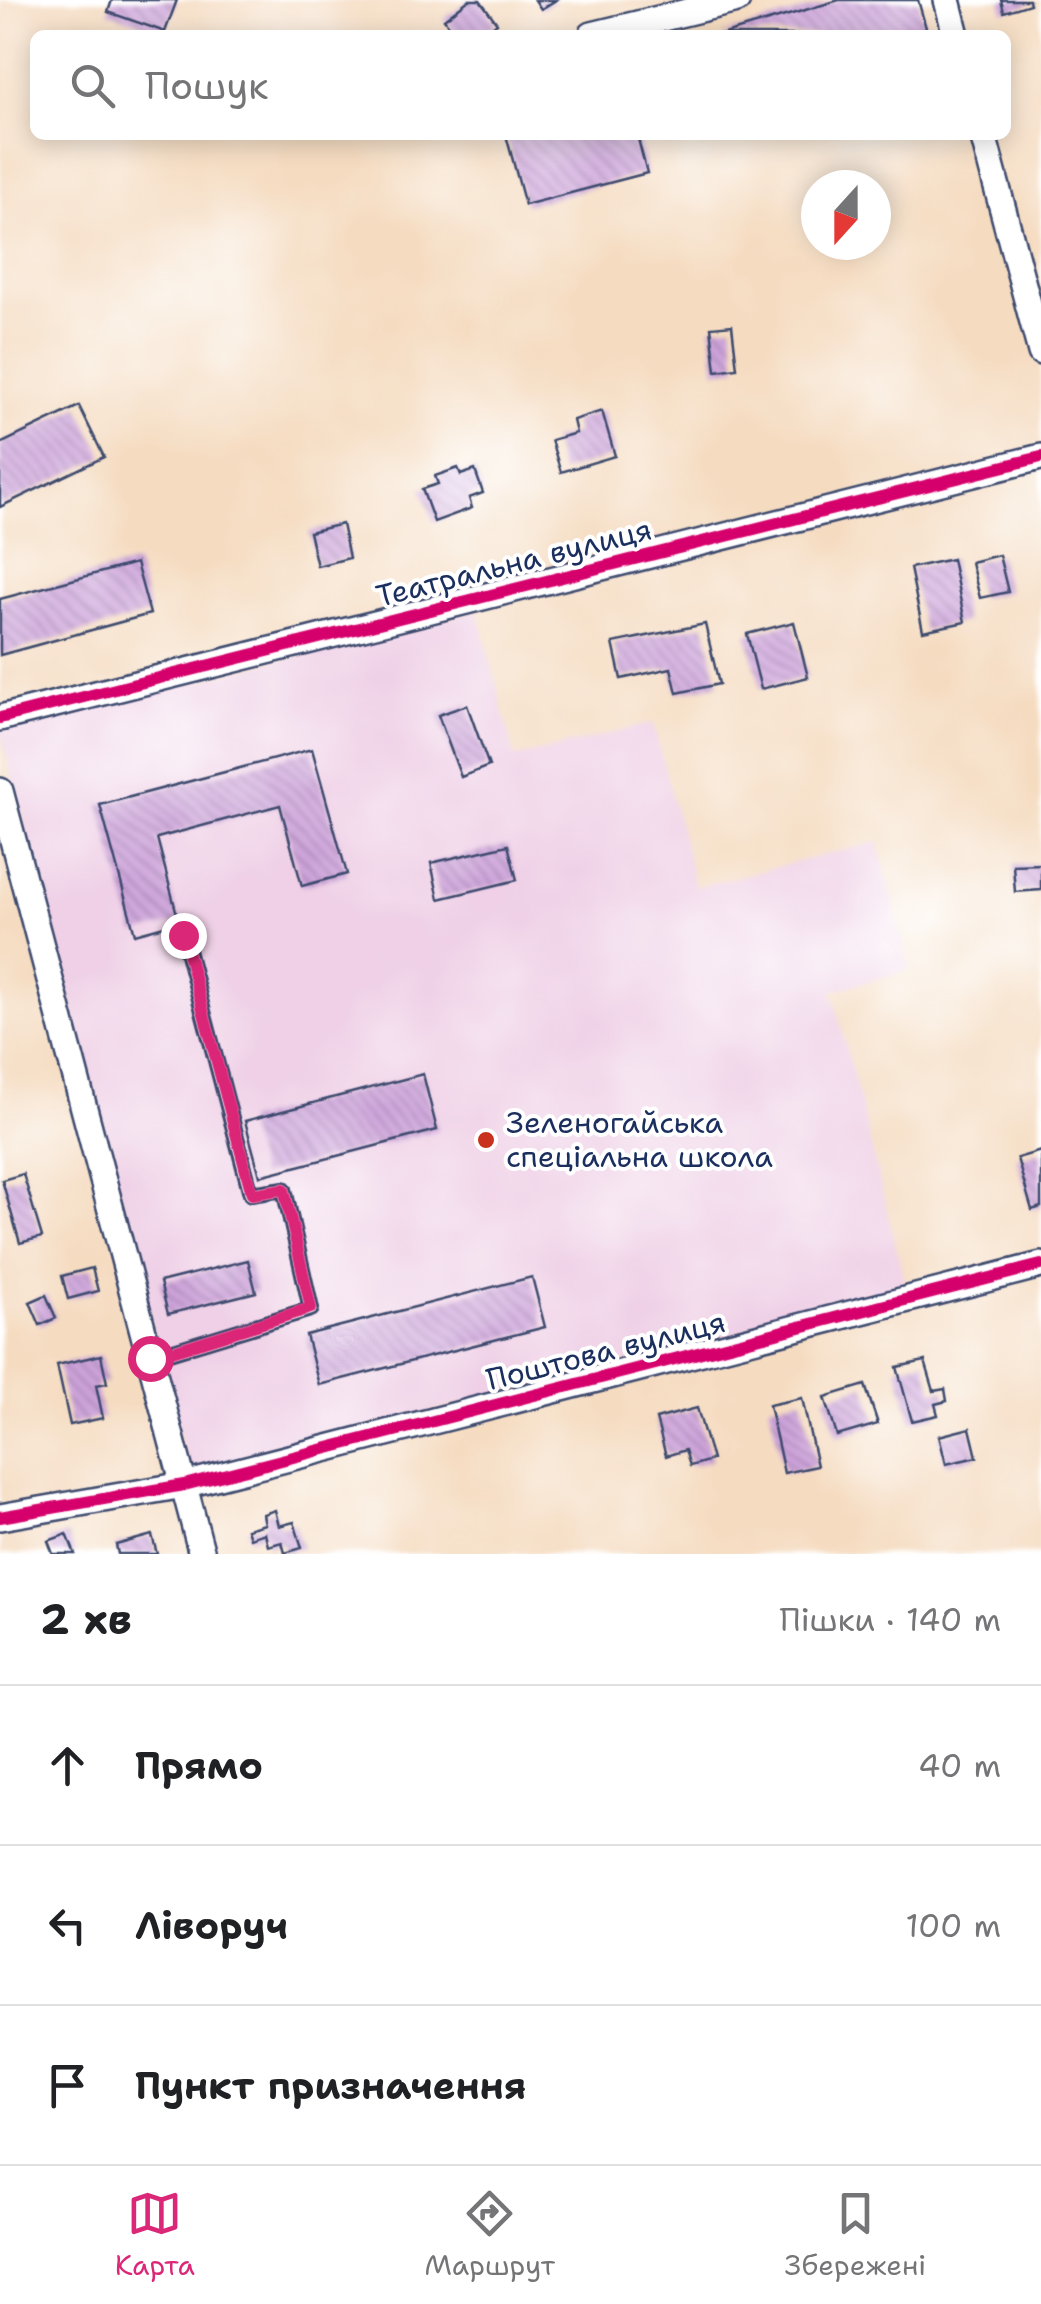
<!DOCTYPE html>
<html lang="uk">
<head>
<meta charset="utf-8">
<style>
	:root { --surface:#fff; --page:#f6f6f6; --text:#202124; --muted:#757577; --line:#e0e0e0; --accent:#db2777 }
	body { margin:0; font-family:"Shantell Sans",sans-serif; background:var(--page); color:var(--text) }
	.compass { position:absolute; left:801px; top:170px; width:90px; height:90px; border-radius:50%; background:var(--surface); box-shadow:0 5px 25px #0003; rotate:201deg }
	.stop { position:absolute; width:30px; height:30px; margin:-22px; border:8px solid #db2777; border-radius:50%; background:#fff }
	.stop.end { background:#db2777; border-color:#fff; box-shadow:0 2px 10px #0008 }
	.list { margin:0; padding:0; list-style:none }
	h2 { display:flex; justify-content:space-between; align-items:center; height:130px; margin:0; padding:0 40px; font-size:42px }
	h2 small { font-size:32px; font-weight:400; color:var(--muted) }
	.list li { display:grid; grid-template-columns:65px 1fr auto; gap:30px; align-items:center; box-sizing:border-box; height:160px; padding:0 40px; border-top:2px solid var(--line) }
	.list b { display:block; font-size:38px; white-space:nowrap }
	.list em { font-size:32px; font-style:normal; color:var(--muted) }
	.icon { flex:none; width:55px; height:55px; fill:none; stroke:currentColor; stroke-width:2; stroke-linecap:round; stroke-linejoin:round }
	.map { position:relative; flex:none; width:1041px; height:1554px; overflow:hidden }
	.search { position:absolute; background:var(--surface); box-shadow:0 5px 25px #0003; left:30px; right:30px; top:30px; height:110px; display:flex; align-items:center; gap:25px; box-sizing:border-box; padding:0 35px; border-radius:15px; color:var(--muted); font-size:38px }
	.sheet { height:610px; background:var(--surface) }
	nav { display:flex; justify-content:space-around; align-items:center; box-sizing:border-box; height:140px; border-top:2px solid var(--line); background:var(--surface); font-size:28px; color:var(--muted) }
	nav a { display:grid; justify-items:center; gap:5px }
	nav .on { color:var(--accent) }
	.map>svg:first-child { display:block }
</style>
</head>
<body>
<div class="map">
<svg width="1041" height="1554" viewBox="0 0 1041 1554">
	<defs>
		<pattern id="building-back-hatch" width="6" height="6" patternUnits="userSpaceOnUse" patternTransform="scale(2.5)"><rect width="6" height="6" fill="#cda3da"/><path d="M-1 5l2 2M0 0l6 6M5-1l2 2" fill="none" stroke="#a685b4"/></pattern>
	</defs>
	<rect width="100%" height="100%" fill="#fff"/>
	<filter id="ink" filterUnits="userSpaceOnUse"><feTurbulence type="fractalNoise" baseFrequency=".01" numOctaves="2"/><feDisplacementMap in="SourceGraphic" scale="20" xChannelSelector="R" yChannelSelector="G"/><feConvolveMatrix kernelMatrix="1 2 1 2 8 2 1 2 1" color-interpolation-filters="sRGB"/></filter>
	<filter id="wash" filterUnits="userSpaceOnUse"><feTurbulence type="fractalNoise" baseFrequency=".0048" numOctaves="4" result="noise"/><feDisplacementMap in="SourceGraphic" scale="40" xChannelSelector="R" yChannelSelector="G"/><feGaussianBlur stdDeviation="2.25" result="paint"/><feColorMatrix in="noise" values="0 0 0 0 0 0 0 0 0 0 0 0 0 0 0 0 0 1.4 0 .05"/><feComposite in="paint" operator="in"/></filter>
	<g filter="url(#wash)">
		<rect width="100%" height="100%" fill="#f5dcc1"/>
		<!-- built -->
		<path fill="#efd0e6" d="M478 610 515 758 653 723 695 887 878 842 910 970 832 991 907 1291 189 1474 0 730Z"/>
		<g id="blocks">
			<!-- building -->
			<g fill="url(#building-back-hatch)">
				<path d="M112 0H177L165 32 108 12Z"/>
				<path d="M469 0H480L497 23 482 35H457L444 19Z"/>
				<path d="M535 0H556L541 9Z"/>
				<path d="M839 0H918L928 35H721Z"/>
				<path d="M1001 0H1029L1030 4 1004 12Z"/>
				<path d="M506 135H637L647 173 525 205Z"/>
				<path d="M732 325 737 368 716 371 711 327Z"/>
				<path d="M79 406 104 457 0 507V444Z"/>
				<path d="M602 411 615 456 561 472 551 440 576 433 573 420Z"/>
				<path d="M458 468 461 475 475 470 483 493 469 498 472 508 434 522 422 489 438 484 435 476Z"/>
				<path d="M342 524 349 558 317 566 309 532Z"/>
				<path d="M999 555 1008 592 980 598 971 562Z"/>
				<path d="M952 559 965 622 923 631 910 568Z"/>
				<path d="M136 563 150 614 0 655V599Z"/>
				<path d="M794 622 808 677 761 689 747 634Z"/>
				<path d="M705 624 719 684 677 693 671 668 621 679 613 643Z"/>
				<path d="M467 705 489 766 461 777 438 715Z"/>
				<path d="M312 749 347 874 302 886 280 805 157 838 179 922 135 934 100 805Z"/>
				<path d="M508 845 517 880 439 899 431 863Z"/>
				<path d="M1041 864V890L1015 892 1013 865Z"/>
				<path d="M423 1074 437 1130 260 1176 245 1121Z"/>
				<path d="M1041 1151V1207L1032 1210 1017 1158Z"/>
				<path d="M23 1174 42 1237 20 1243 2 1180Z"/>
				<path d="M248 1260 256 1292 168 1314 160 1282Z"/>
				<path d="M92 1268 98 1291 68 1299 62 1276Z"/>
				<path d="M532 1277 545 1327 319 1385 306 1335Z"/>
				<path d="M46 1295 56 1318 40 1325 30 1302Z"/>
				<path d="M101 1355 107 1383 96 1385 103 1418 70 1425 57 1365Z"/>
				<path d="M925 1361 934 1391 945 1389 947 1401 935 1404 938 1415 912 1421 897 1367Z"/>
				<path d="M865 1385 878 1424 837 1436 825 1397Z"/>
				<path d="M802 1398 817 1466 784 1473 769 1405Z"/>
				<path d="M697 1408 712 1460 690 1466 685 1450 666 1456 656 1419Z"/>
				<path d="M970 1428 977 1457 946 1464 939 1436Z"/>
				<path d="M275 1510 279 1526 294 1522 302 1548 285 1553 282 1542 268 1546 265 1533 250 1538 247 1529 265 1524 263 1514Z"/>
				<path d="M67 1534 75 1554H53L48 1541Z"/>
				<path d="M152 1535 157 1554H118L116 1545Z"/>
			</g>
		</g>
	</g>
	<g filter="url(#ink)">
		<use href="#blocks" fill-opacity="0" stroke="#3c496d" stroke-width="2.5"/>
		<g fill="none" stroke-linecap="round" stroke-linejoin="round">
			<defs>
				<path id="service" d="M150 1358 311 1309 284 1189 251 1194 183 935"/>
				<g id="minor">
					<path d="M947 0 956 35"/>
					<path d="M592 35 737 0"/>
					<path d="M983 135 1041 352"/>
					<path d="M0 718 1041 457"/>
					<path d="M0 791 202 1554"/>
					<path d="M0 1517 184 1485 1041 1265"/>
				</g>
			</defs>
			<!-- service casing -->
			<use href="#service" stroke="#3c496d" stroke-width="18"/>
			<!-- minor casing -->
			<use href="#minor" stroke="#3c496d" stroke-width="30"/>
			<!-- service -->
			<use href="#service" stroke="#fff" stroke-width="12"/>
			<!-- minor -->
			<use href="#minor" stroke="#fff" stroke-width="25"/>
			<defs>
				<g id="cycleway">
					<path d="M0 718 1041 457"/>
					<path d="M0 1517 184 1485 1041 1265"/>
				</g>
			</defs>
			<!-- cycleway casing -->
			<use href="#cycleway" stroke="#fff" stroke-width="19"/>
			<!-- cycleway -->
			<use href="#cycleway" stroke="#d6006c" stroke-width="12"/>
		</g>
	</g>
	<g fill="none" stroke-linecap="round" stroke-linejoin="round" filter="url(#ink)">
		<!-- route -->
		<path stroke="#db2777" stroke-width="12" d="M150 1358 311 1308 284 1189 252 1194 183 935"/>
	</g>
	<!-- markers -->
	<circle fill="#c8321e" stroke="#fff" stroke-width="4" cx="486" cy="1140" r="10"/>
	<g text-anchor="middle" stroke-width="8" stroke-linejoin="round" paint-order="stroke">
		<!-- street labels -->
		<g font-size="30" fill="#1b2f5e" stroke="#fff">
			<text transform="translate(514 563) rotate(-14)" y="10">Театральна вулиця</text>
			<text transform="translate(606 1351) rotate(-14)" y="10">Поштова вулиця</text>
		</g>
		<!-- poi labels -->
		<g font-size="30" fill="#1b2f5e" stroke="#fff" text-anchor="start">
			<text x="506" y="1133">Зеленогайська<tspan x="506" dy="34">спеціальна школа</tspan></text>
		</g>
	</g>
</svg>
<svg class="compass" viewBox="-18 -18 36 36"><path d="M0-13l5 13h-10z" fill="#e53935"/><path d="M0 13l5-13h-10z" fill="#757577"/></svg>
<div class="stop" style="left:150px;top:1358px"></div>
<div class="stop end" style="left:183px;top:935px"></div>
<div class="search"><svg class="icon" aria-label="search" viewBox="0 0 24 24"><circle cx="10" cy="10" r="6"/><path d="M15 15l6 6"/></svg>Пошук</div>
</div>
<section class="sheet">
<h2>2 хв<small>Пішки · 140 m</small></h2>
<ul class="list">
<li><svg class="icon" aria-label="ahead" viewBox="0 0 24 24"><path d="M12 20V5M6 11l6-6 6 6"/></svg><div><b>Прямо</b></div><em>40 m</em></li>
<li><svg class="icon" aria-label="left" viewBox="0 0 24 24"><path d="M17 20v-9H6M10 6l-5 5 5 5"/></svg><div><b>Ліворуч</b></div><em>100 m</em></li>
<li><svg class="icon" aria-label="arrive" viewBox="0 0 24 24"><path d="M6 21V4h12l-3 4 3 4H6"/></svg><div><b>Пункт призначення</b></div></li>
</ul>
</section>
<nav>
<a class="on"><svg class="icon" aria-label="map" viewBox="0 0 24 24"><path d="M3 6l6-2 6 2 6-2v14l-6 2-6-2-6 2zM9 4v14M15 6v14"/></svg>Карта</a>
<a><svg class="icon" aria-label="directions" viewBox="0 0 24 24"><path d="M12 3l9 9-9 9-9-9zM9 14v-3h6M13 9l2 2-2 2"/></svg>Маршрут</a>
<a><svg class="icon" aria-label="saved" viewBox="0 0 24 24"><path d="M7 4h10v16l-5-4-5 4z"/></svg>Збережені</a>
</nav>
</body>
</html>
